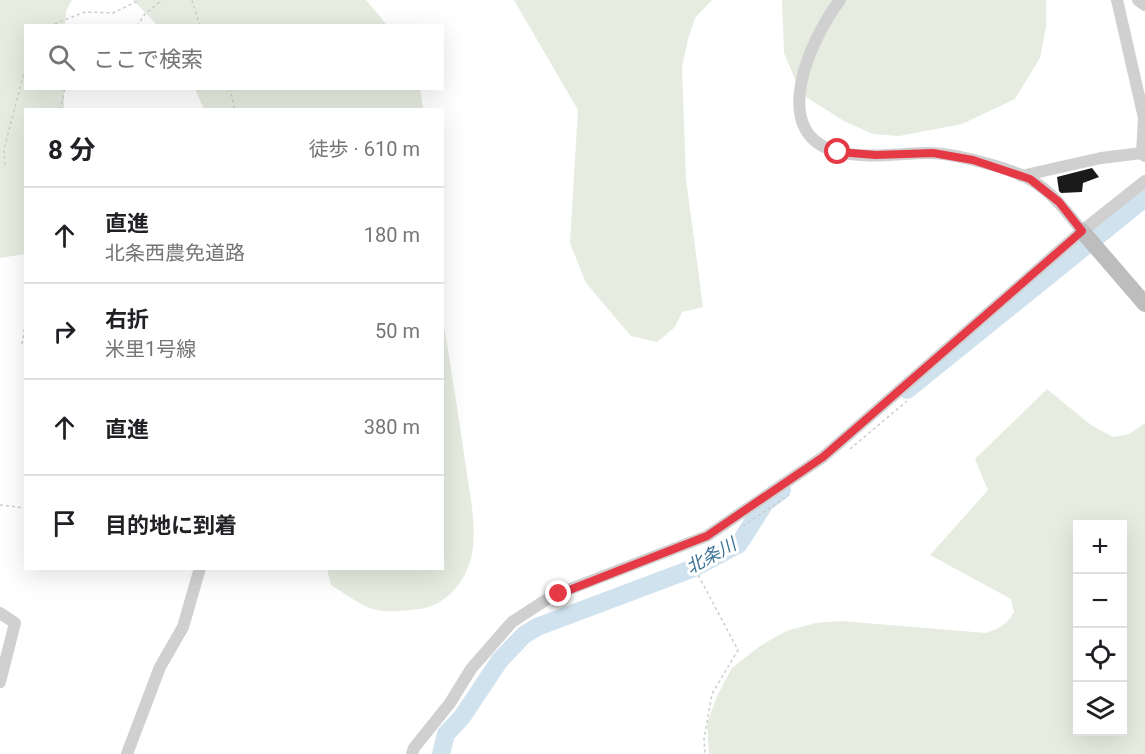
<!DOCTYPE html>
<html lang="ja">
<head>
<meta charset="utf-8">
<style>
	:root { --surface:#fff; --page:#f2f2f2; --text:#202124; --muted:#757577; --line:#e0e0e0 }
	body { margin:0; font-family:Roboto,"Noto Sans JP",sans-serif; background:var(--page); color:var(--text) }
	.controls { position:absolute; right:18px; bottom:18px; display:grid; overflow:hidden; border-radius:0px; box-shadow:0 6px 24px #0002 }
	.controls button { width:54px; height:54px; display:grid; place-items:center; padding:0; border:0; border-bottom:2px solid var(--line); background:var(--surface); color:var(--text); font:30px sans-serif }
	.stop { position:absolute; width:18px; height:18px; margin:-14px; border:4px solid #e63946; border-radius:50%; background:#fff }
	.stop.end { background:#e63946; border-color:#fff; box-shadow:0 2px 6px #0008 }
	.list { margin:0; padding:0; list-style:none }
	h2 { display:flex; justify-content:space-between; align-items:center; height:78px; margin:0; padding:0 24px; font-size:26px }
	h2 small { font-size:20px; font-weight:400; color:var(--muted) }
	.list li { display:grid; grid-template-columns:39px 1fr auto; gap:18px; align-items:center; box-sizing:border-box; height:96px; padding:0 24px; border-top:2px solid var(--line) }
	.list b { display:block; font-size:22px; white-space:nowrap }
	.list p { margin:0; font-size:20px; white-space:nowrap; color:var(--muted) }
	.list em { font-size:20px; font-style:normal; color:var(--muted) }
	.icon { flex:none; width:33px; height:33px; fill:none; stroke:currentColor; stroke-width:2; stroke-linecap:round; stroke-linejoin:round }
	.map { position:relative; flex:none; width:1145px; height:754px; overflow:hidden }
	.search { position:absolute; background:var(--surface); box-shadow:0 6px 24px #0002; left:24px; top:24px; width:420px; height:66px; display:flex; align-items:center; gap:15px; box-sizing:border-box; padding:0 21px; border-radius:0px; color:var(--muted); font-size:22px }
	.panel { position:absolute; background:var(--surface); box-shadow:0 6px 24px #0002; left:24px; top:108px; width:420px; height:462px; border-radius:0px }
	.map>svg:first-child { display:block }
</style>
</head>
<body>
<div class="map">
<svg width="1145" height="754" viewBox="0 0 1145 754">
	<rect width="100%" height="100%" fill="#fff"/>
	<!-- green -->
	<g fill="#e6ecdf" fill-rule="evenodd">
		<path d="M0 0H72L66 11 65 25 26 26V88L64 89V109L26 110 25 254 0 258Z"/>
		<path d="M133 0H366L387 25H157Z"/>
		<path d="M514 0H712L695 18 688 39 682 67 686 179 703 307 682 312 675 327 657 342 631 336 586 283 570 243 578 110Z"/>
		<path d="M782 0H1046V27L1040 58 1015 99 962 124 899 136 873 134 844 121 806 97 795 79 784 53Z"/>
		<path d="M195 89H420L423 109H204Z"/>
		<path d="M443 319C451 369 459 418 466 468 470 495 477 526 472 554 467 581 446 606 419 609 372 615 370 610 331 585L327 569 442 568Z"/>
		<path d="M1047 389 1091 425 1113 437 1129 434 1145 423V754H709L707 724 717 696 732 668 760 646 786 631 816 623 841 621 986 633C1000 628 1007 625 1014 612L1011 599 930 555 988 490 975 459ZM1078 524H1122V732H1078Z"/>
	</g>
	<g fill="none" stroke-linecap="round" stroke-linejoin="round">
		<!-- river -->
		<g stroke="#cfe2ee" stroke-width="18">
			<path d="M907 390 1145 198"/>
			<path d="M441 754 446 734 462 717 500 660 524 635 537 627 694 568 739 544 765 503 782 490"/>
		</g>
	</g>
	<!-- building -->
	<path fill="#1a1a1a" d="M1092 168 1099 177 1083 183 1082 192 1061 193 1059 191 1057 177Z"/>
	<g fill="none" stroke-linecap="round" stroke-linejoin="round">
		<!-- path -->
		<g stroke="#cdcdcd" stroke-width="1.5" stroke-dasharray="3 3" stroke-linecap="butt">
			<path d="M192 0 200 26"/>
			<path d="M49 26 85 12 113 13 140 0"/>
			<path d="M137 26 145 14 162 0"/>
			<path d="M230 88 235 110"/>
			<path d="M60 110 65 88"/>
			<path d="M5 165 4 149 26 65"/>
			<path d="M22 344 26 320"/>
			<path d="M850 449 907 401"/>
			<path d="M0 505 26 508"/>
			<path d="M743 526 789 495"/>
			<path d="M698 553 694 561 697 573 738 650 712 694 704 739 705 754"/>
		</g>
		<!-- street -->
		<g stroke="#d0d0d0" stroke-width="12">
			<path d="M840 0C811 38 766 134 838 152 867 159 900 153 929 153 953 153 1011 168 1031 180 1052 192 1067 212 1082 231"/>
			<path d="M1117 0 1144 118 1142 153 1145 156"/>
			<path d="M1138 0 1145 5"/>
			<path d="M1021 176 1101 158 1142 153"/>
			<path d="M0 613 15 623 0 682"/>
			<path d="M127 754 160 667 183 627 200 568"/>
			<path d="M412 754 414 748 450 703 471 669 512 622 552 596 707 536 823 457 1082 231 1145 181"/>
		</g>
		<!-- secondary -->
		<path stroke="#bdbdbd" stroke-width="16" d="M1082 231 1145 304"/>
	</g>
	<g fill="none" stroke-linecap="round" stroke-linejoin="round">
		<!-- route -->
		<path stroke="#e63946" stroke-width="8" d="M559 594 707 536 823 457 1082 231 1059 202 1030 179 973 160 933 153 876 155 838 152"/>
	</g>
	<g text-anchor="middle" stroke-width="6" stroke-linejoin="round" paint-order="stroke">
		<!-- water labels -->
		<g font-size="18" font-style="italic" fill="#3f7597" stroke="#fff">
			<text transform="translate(711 556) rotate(-29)" y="6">北条川</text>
		</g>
	</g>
</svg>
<div class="controls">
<button>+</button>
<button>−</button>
<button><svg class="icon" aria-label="locate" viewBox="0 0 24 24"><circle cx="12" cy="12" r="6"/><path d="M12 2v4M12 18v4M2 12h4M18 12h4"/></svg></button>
<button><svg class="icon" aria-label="layers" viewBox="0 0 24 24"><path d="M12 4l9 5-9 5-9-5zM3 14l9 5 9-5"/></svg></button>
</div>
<div class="stop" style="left:838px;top:152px"></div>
<div class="stop end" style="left:559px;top:594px"></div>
<div class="search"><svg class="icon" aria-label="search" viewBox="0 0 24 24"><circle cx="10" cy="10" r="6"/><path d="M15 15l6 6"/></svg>ここで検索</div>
<section class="panel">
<h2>8 分<small>徒歩 · 610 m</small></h2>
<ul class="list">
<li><svg class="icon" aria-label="ahead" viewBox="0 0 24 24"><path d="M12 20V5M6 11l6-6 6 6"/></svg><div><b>直進</b><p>北条西農免道路</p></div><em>180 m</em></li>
<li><svg class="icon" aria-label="right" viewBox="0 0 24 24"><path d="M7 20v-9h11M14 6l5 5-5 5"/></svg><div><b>右折</b><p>米里1号線</p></div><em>50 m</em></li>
<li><svg class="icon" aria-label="ahead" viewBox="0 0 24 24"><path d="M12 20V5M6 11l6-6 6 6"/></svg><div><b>直進</b></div><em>380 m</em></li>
<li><svg class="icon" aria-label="arrive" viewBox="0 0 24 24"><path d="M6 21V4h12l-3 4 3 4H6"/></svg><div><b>目的地に到着</b></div></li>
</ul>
</section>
</div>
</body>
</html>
